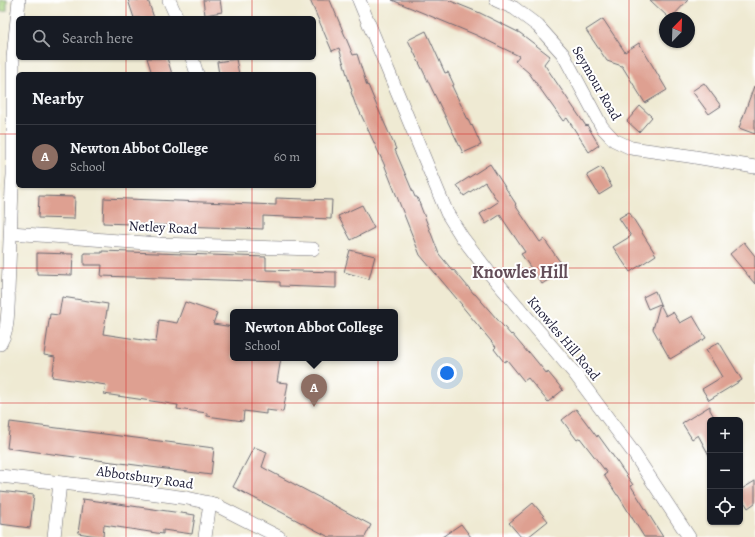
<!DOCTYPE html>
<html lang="en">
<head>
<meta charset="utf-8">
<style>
	:root { --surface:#171b24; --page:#20242c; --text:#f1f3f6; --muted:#9ea1a6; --line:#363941; --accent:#c8321e }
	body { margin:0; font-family:Alegreya,serif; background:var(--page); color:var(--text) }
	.controls { position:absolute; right:12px; bottom:12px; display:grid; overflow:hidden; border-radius:6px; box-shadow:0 1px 3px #0004 }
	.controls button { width:36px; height:36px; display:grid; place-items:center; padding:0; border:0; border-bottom:1px solid var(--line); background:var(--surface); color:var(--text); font:20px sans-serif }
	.compass { position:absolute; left:659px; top:12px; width:36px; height:36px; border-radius:50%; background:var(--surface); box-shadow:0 1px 3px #0004; rotate:23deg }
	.you { position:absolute; left:447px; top:373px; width:14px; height:14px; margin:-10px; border:3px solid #fff; border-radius:50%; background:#1a73e8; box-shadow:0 0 0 6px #1a73e833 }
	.badge { display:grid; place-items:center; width:26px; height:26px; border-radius:50%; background:var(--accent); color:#fff; font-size:13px; font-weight:700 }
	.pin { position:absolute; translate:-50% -33px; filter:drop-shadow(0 1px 2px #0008) }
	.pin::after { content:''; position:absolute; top:21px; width:14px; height:12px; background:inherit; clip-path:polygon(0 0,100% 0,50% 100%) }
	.popup { position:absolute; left:230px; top:309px; width:168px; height:52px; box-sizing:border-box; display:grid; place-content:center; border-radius:6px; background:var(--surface); filter:drop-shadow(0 1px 3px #0005); font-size:13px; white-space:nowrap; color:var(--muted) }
	.popup b { font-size:15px; color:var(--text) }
	.popup::after { content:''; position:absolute; left:50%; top:100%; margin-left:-8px; border:8px solid transparent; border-top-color:var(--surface) }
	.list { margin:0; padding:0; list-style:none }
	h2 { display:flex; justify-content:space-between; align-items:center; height:52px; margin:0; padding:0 16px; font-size:17px }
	h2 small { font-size:13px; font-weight:400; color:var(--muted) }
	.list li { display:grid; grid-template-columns:26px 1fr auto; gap:12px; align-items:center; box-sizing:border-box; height:64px; padding:0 16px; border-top:1px solid var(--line) }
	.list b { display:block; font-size:15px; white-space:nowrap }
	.list p { margin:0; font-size:13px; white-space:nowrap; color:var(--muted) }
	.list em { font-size:13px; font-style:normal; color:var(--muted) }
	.icon { flex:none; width:22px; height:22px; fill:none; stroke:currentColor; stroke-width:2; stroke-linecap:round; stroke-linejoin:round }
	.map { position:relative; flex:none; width:755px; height:537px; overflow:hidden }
	.search { position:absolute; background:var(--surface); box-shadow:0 1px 3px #0004; left:16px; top:16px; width:300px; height:44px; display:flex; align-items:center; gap:10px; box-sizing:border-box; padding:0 14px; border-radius:6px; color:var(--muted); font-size:15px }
	.panel { position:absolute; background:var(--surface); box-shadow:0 1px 3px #0004; left:16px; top:72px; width:300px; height:116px; border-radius:6px }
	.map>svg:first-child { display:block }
</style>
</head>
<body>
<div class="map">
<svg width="755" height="537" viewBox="0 0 755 537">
	<rect width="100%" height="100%" fill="#fff"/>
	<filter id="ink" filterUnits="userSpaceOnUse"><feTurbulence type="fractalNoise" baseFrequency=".025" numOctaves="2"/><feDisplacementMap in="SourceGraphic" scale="8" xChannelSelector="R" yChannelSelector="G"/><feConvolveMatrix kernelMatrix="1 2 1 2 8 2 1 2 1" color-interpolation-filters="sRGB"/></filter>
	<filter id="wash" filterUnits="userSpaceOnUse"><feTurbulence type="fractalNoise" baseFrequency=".012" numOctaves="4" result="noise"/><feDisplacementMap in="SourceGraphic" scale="16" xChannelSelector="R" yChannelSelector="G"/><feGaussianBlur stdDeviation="0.9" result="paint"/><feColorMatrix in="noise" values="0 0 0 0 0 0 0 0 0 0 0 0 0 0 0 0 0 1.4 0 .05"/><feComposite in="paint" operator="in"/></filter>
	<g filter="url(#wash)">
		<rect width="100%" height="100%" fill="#efead3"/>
		<!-- green -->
		<path fill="#a3cf7c" stroke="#62785c" d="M0 0H7V11L0 12Z"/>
		<g id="blocks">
			<!-- building -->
			<g fill="#dea091">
				<path d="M128 0H148L154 18H134Z"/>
				<path d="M203 0H220L222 12 205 15Z"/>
				<path d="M310 0H330L353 55 357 54 367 86 368 85 376 104 396 149 395 150 415 197H417L439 254 453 271 454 270 474 294H475L511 335 512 334 528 353 529 352 547 374 548 372 563 390 548 402 528 378 524 381 507 360 504 362 494 349 496 347 461 305H462L420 255 384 164 357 106H356L351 92 352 91 339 48 332 51Z"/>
				<path d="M392 0H448L480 13 520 33 550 56 544 64 586 126 587 125 599 145 589 152 567 118 563 121 529 73 515 61 519 56 476 35Z"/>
				<path d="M650 0H688L671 18H669Z"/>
				<path d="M603 19 625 52 639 43 667 90 645 103 622 66 607 61 586 30Z"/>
				<path d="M426 31 445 73 448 72 454 85 452 86 471 126 472 125 481 145 463 153 408 40Z"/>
				<path d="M147 58H167L172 74H152Z"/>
				<path d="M236 59 239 74H219L217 62Z"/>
				<path d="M704 83 721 106 709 114 692 91Z"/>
				<path d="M754 86 755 87V134L739 128Z"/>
				<path d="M640 106 652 117 639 132 627 121Z"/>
				<path d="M490 164 516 204 515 205 540 242 544 239 565 269 542 284 521 254 525 252 500 215 486 224 480 214 498 202 485 182 464 196 457 185Z"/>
				<path d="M601 167 612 187 599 195 587 175Z"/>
				<path d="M39 196 75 197 74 219 38 218Z"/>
				<path d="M104 198 276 205V198L332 200 331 219 263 216V229L103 223Z"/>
				<path d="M362 205 374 228 351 240 338 216Z"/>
				<path d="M629 212 656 255 630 272 613 247 631 236 619 218Z"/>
				<path d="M744 242 755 256V284L730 254Z"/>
				<path d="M350 250 375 256 369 279 344 272Z"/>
				<path d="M102 251 266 257V270L336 272V288L280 286V282L101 276 102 265H84V253H102Z"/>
				<path d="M37 253 73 254 72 275 37 274Z"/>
				<path d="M655 291 660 304 648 309 643 297Z"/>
				<path d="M62 297 108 304 103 334 156 342 159 320 177 323 185 302 217 313 213 324 233 327V358H281L277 382 288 383 283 412 266 410V414L244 411 243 421 207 416V413L177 409 178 405 104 394 106 385 52 377 55 357 44 355 50 314 59 315Z"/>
				<path d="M660 304 666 316 673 312 680 323 693 316 706 338 670 359 653 329Z"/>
				<path d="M719 342 742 380 709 400 702 389 722 377 706 350Z"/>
				<path d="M710 406V410L716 420H710V457L698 435 692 439 682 423Z"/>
				<path d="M576 409 597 437 598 435 611 453 633 485 631 486 663 537H644L618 495H617L604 475 607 473 580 438 577 440 562 420Z"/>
				<path d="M10 422 214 448 211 475 7 448Z"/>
				<path d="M254 447 267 452 262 467 371 525 365 537H329L233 487Z"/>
				<path d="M755 481V503L748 508 740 495V490Z"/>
				<path d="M0 491 34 495 30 528 0 524Z"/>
				<path d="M83 499 195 515 192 534 163 530V534L104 525 103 537 78 533Z"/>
				<path d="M533 503 548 521 528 537H521L509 523Z"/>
				<path d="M461 524 471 537H442Z"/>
			</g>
		</g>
	</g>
	<g filter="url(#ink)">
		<use href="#blocks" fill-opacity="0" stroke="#6a6870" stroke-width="1"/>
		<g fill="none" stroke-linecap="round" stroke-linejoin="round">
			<defs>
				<g id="street">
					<path d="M169 0 177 18"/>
					<path d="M359 0 447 213 462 237 491 275 575 374 633 452 689 537"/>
					<path d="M496 0 514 8 538 26 563 54 602 127 614 140 631 148 689 156 755 167"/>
					<path d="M192 58 197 74"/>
					<path d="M11 233 160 244 313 249"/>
					<path d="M0 344C7 332 7 322 8 309 8 303 9 298 8 292L12 188 13 175V58L19 0"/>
					<path d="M0 476 142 492 187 498 214 504 279 537"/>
					<path d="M54 537 60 483"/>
					<path d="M205 537 210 503"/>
				</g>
			</defs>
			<!-- street casing -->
			<use href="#street" stroke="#6a6870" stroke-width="14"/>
			<!-- street -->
			<use href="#street" stroke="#fff" stroke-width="13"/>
		</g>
	</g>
	<!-- grid -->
	<path fill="none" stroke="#d62828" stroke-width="1" stroke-opacity="0.55" d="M126 0V18M252 0V18M378 0V537M503 0V537M629 0V537M126 58V74M252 58V74M0 134H18M314 134H755M126 186V537M252 186V537M0 268H755M0 403H755"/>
	<g text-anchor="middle" stroke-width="4" stroke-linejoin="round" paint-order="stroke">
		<!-- street labels -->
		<g font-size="14" fill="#22223b" stroke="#fff">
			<text transform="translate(597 83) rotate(60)" y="5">Seymour Road</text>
			<text transform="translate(163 227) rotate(3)" y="5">Netley Road</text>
			<text transform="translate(564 338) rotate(50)" y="5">Knowles Hill Road</text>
			<text transform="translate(145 477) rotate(8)" y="5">Abbotsbury Road</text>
		</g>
		<!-- district labels -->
		<g font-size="18" font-weight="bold" fill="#644e59" stroke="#fff">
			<text x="520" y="278">Knowles Hill</text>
		</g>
	</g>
</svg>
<div class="controls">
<button>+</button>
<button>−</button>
<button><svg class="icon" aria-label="locate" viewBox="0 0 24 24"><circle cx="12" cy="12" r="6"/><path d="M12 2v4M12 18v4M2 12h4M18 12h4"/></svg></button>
</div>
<svg class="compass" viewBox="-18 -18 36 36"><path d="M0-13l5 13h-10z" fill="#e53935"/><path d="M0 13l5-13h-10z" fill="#9ea1a6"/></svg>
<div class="you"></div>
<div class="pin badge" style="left:314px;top:407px;background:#8d6e63">A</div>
<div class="popup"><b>Newton Abbot College</b>School</div>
<div class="search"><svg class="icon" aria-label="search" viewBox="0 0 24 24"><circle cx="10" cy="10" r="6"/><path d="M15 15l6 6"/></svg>Search here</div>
<section class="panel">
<h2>Nearby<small></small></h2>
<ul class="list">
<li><span class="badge" style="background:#8d6e63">A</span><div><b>Newton Abbot College</b><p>School</p></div><em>60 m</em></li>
</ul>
</section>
</div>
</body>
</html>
